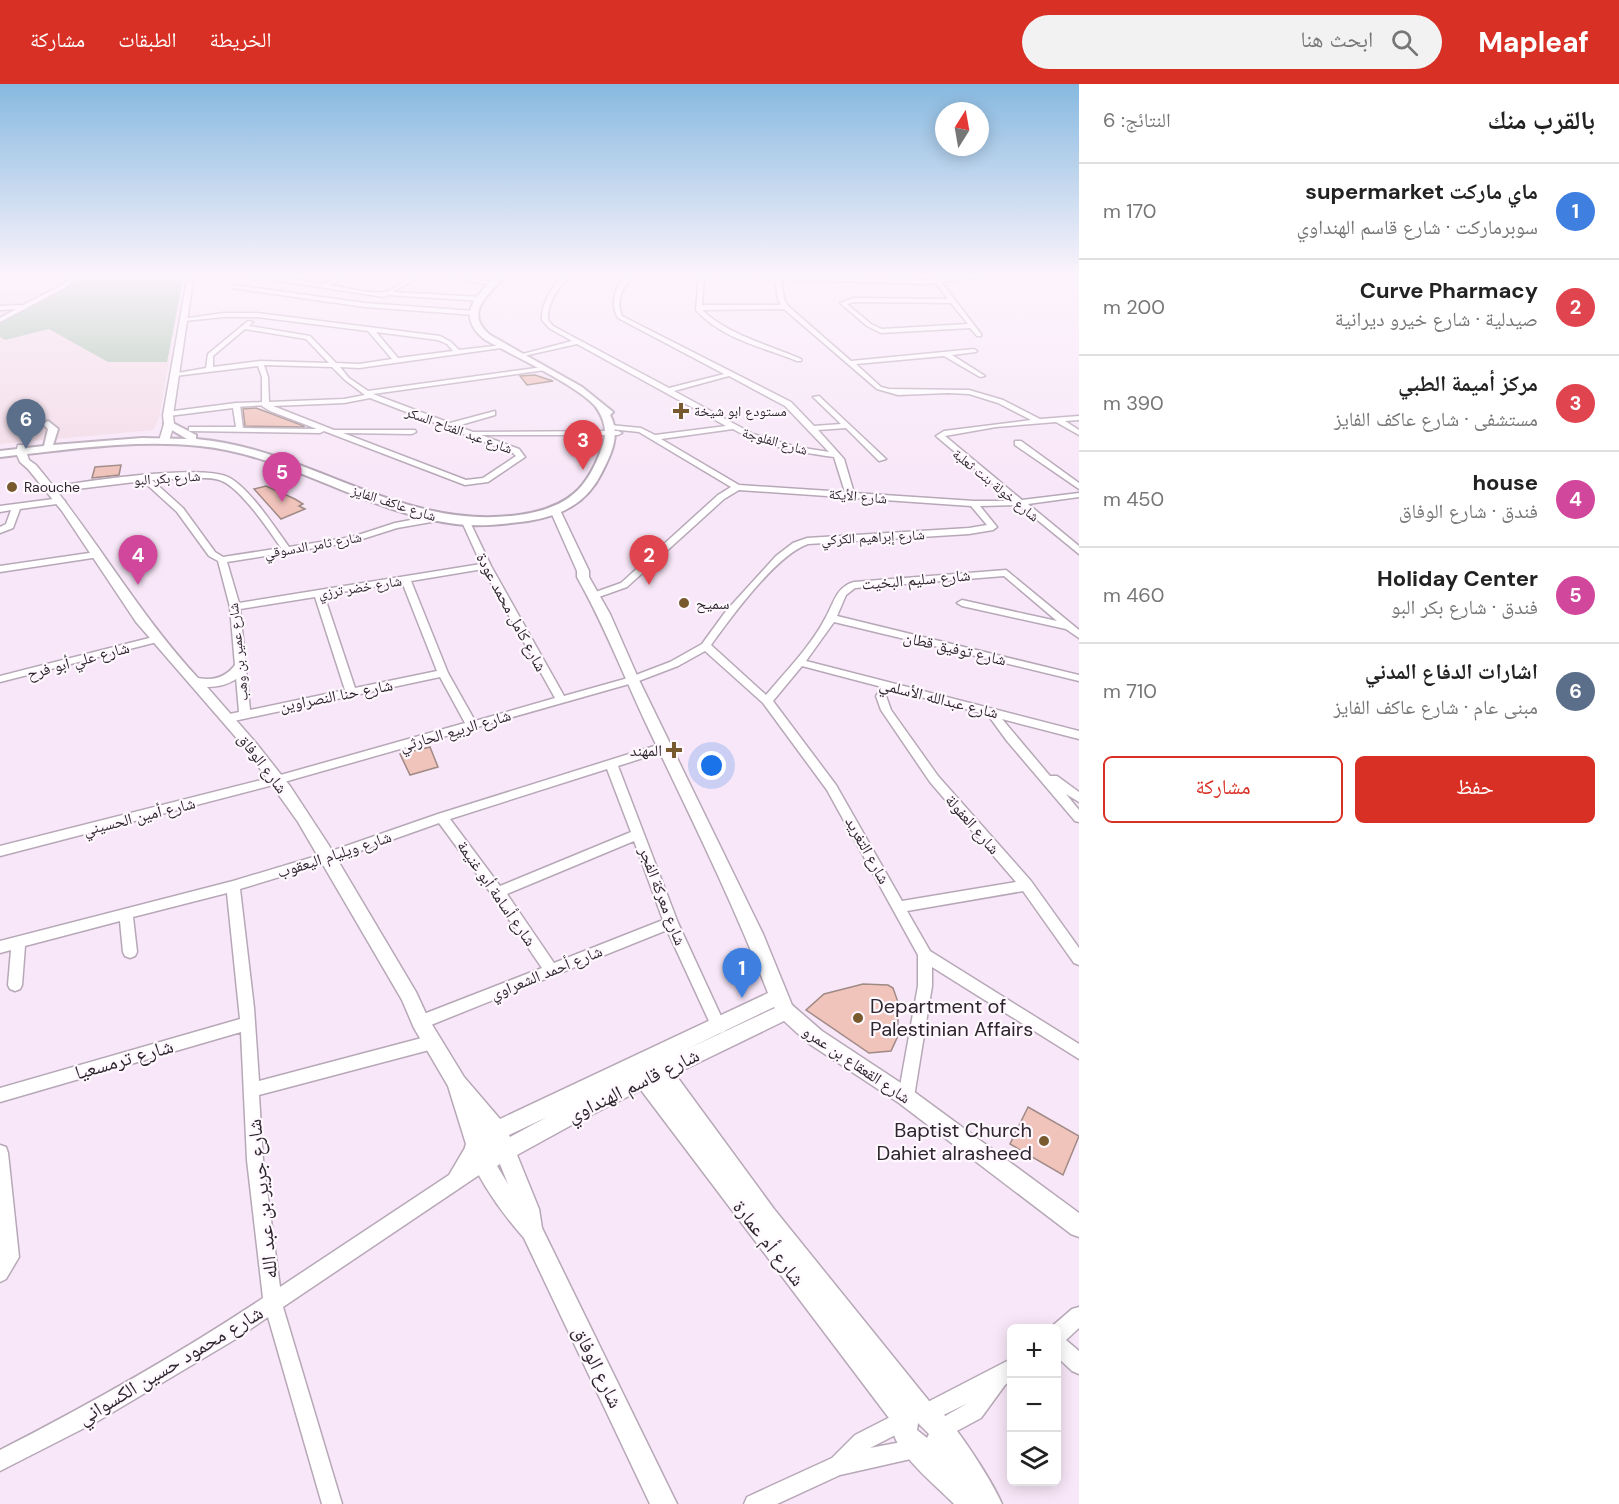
<!DOCTYPE html>
<html lang="ar">
<head>
<meta charset="utf-8">
<style>
	:root { --surface:#fff; --page:#f2f2f2; --text:#222; --muted:#767676; --line:#e0e0e0; --accent:#d93025 }
	body { margin:0; font-family:"DM Sans","Noto Naskh Arabic",sans-serif; background:var(--page); color:var(--text); direction:rtl }
	.controls { position:absolute; right:18px; bottom:18px; display:grid; overflow:hidden; border-radius:9px; box-shadow:0 3px 15px #0003 }
	.controls button { width:54px; height:54px; display:grid; place-items:center; padding:0; border:0; border-bottom:2px solid var(--line); background:var(--surface); color:var(--text); font:30px sans-serif }
	.compass { position:absolute; left:935px; top:18px; width:54px; height:54px; border-radius:50%; background:var(--surface); box-shadow:0 3px 15px #0003; rotate:11deg }
	.you { position:absolute; left:712px; top:682px; width:21px; height:21px; margin:-15px; border:4px solid #fff; border-radius:50%; background:#1a73e8; box-shadow:0 0 0 9px #1a73e833 }
	.badge { display:grid; place-items:center; width:39px; height:39px; border-radius:50%; background:var(--accent); color:#fff; font-size:20px; font-weight:700 }
	.pin { position:absolute; translate:-50% -50px; filter:drop-shadow(0 2px 3px #0008) }
	.pin::after { content:''; position:absolute; top:32px; width:21px; height:18px; background:inherit; clip-path:polygon(0 0,100% 0,50% 100%) }
	.list { margin:0; padding:0; list-style:none }
	h2 { display:flex; justify-content:space-between; align-items:center; height:78px; margin:0; padding:0 24px; font-size:26px }
	h2 small { font-size:20px; font-weight:400; color:var(--muted) }
	.list li { display:grid; grid-template-columns:39px 1fr auto; gap:18px; align-items:center; box-sizing:border-box; height:96px; padding:0 24px; border-top:2px solid var(--line) }
	.list b { display:block; font-size:22px; white-space:nowrap }
	.list p { margin:0; font-size:20px; white-space:nowrap; color:var(--muted) }
	.list em { font-size:20px; font-style:normal; color:var(--muted) }
	.actions { display:flex; gap:12px; padding:18px 24px }
	.actions a { flex:1; padding:14px 0; border:2px solid var(--accent); border-radius:9px; text-align:center; font-size:21px; color:var(--accent) }
	.actions .main { background:var(--accent); color:#fff }
	.icon { flex:none; width:33px; height:33px; fill:none; stroke:currentColor; stroke-width:2; stroke-linecap:round; stroke-linejoin:round }
	.map { position:relative; flex:none; width:1079px; height:1420px; overflow:hidden; direction:ltr }
	header { display:flex; align-items:center; gap:36px; box-sizing:border-box; height:84px; padding:0 30px; background:var(--accent); color:#fff }
	header strong { font-size:28px }
	nav { display:flex; gap:33px; margin-inline-start:auto; font-size:21px }
	.search { width:420px; height:54px; background:var(--page); display:flex; align-items:center; gap:15px; box-sizing:border-box; padding:0 21px; border-radius:33px; color:var(--muted); font-size:22px }
	main { display:flex }
	aside { flex:1; background:var(--surface) }
	.map>svg:first-child { display:block }
</style>
</head>
<body>
<header>
<strong>Mapleaf</strong>
<div class="search"><svg class="icon" aria-label="search" viewBox="0 0 24 24"><circle cx="10" cy="10" r="6"/><path d="M15 15l6 6"/></svg>ابحث هنا</div>
<nav><a>الخريطة</a><a>الطبقات</a><a>مشاركة</a></nav>
</header>
<main>
<aside>
<h2>بالقرب منك<small>النتائج: 6</small></h2>
<ul class="list">
<li><span class="badge" style="background:#3f7fe0">1</span><div><b>ماي ماركت supermarket</b><p>سوبرماركت · شارع قاسم الهنداوي</p></div><em>170 m</em></li>
<li><span class="badge" style="background:#e0444e">2</span><div><b>Curve Pharmacy</b><p>صيدلية · شارع خيرو ديرانية</p></div><em>200 m</em></li>
<li><span class="badge" style="background:#e0444e">3</span><div><b>مركز أميمة الطبي</b><p>مستشفى · شارع عاكف الفايز</p></div><em>390 m</em></li>
<li><span class="badge" style="background:#d1479c">4</span><div><b>house</b><p>فندق · شارع الوفاق</p></div><em>450 m</em></li>
<li><span class="badge" style="background:#d1479c">5</span><div><b>Holiday Center</b><p>فندق · شارع بكر البو</p></div><em>460 m</em></li>
<li><span class="badge" style="background:#5c6f8a">6</span><div><b>اشارات الدفاع المدني</b><p>مبنى عام · شارع عاكف الفايز</p></div><em>710 m</em></li>
</ul>
<div class="actions"><a class="main">حفظ</a><a>مشاركة</a></div>
</aside>
<div class="map">
<svg width="1079" height="1420" viewBox="0 0 1079 1420">
	<rect width="100%" height="100%" fill="#f8e7f8"/>
	<!-- education -->
	<path fill="#f3dce7" d="M0 190H184L159 334 153 346 0 360Z"/>
	<!-- green -->
	<path fill="#a5c3ab" d="M84 190H184L167 278H108L49 245 5 256 0 253V239L71 202Z"/>
	<!-- building -->
	<g fill="#f0c3bb" stroke="#a08a86" stroke-width="1.5">
		<path d="M535 291 553 297 527 301 520 292Z"/>
		<path d="M256 324 304 342V343L245 342 243 325Z"/>
		<path d="M121 381 119 391 92 394 95 383Z"/>
		<path d="M266 402 295 415 303 420 299 422 305 425 281 435 254 405Z"/>
		<path d="M430 663 438 683 410 691 400 670Z"/>
		<path d="M863 900 888 901 893 904 899 921 897 954 891 967 869 969 806 926 824 910Z"/>
		<path d="M1028 1023 1079 1052 1063 1091 1010 1060Z"/>
	</g>
	<g fill="none" stroke-linecap="round" stroke-linejoin="round">
		<defs>
			<path id="pedestrian" d="M265 318 268 320 267 321 236 323 233 321 236 319Z"/>
			<g id="minor">
				<path d="M72 190H78L68 202 0 238V234L16 225 0 226V222L23 221 64 200Z"/>
				<path d="M234 190 272 191 323 200 345 190H353L330 201C347 204 367 210 384 208 398 206 408 190 424 190L393 208 481 213 484 215 481 217 388 211 384 213Z"/>
				<path d="M439 190H452L497 200 494 202Z"/>
				<path d="M565 190H572C559 202 547 218 548 236L553 242 669 304 724 290 618 234C609 218 616 202 628 190H635C623 202 615 216 622 232L791 318 814 342 841 340 813 313 819 312 886 375 879 377 846 344 818 346 844 375 854 409 974 417H1013L936 352 944 347 1031 336 998 319 969 310 948 309 898 311 877 305 784 225 702 226C730 252 767 260 801 275V277H797C762 263 722 255 696 226L699 191 704 192 702 221H781L778 215 774 190H780L784 215 788 222 851 277 974 265 977 267 976 268 952 271 985 292 980 293 944 272 856 280 881 303 889 305 969 306 1003 316 1040 335 1079 332V336L1065 337 1079 346V351L1056 338 996 343 945 352 1022 416 1079 409V413L1028 420 1079 462V470L1019 421 980 422 997 443 993 446 969 450 808 460C776 471 731 533 711 561L766 611C787 586 811 562 826 533 834 519 836 503 854 498L1006 486 1079 546V554L1066 545 962 522 957 519 962 516 1057 537 1004 492 855 504 846 511 837 532 1079 591V597L834 538 806 577 1079 647V655L1002 635 1050 692H1057L1079 708V718L1066 710 1079 726V738L1075 737 1007 657 988 631 891 605 886 612 891 626 938 692 1031 797 1079 864V881L1074 879 1023 807 907 827 930 867 1079 960V975L932 883V902L914 1013 912 1018 906 1020 900 1018 898 1013 918 902V871L827 706 763 619 705 567 678 582 636 598 277 700 0 772V762L277 692 465 639 440 593 229 638 225 637 223 634 225 631 239 628 230 523 218 477 209 472 177 428 143 397 52 408 48 406 49 404C83 397 200 380 228 393 248 402 276 445 289 463L352 453 395 439 437 431 441 434 437 437 397 444 353 458 227 478 239 519 481 480 462 438 469 436 491 482 564 612 628 594 670 578 702 560 726 527 776 472 793 459 807 454 969 444 987 441 971 422 739 406 724 415 627 503 596 514H590V510L621 499 718 411 731 403 639 348 610 345 606 343 610 341 641 344 655 351 726 342 577 260 519 273V271L572 257 549 244 542 236C541 219 553 201 565 190ZM729 292 785 322 829 368 797 363 753 350 674 307ZM733 345C763 363 799 368 834 373L845 408 739 401 661 355ZM194 394C203 394 214 393 222 397 241 405 269 446 281 464L223 473 215 468 183 424 152 396ZM483 485 555 614 475 637 448 589 411 497ZM402 498 437 587 355 604 324 511ZM315 513 345 606 250 626 240 525ZM802 582 882 603 876 612 881 626 930 698 1016 798 902 817 836 701 773 617Z"/>
				<path d="M828 190H834L836 198H832Z"/>
				<path d="M929 190H935L981 250V252H977L970 244 881 249 867 242 840 219 854 214 948 215ZM854 218 951 219 968 240 882 245 871 240 847 220Z"/>
				<path d="M234 201 365 219 475 227 478 229 475 231 365 223 232 204Z"/>
				<path d="M224 229H257L440 252 451 258 459 266 503 261V263L501 264 359 284 340 283 349 294 368 307 543 283 545 284V286L373 310 450 339 495 327V331L457 342 473 348 618 347 622 349 618 351H481L519 365 525 373 488 398 465 401 324 347 320 349 189 347V343H236L233 324 169 332H166V328L236 319 240 321 243 344 317 345 270 327 262 322V293L258 282 175 292 172 290 206 284 208 270 248 237 253 238 249 242 310 252 336 279 359 280 392 275 368 247 257 233H224L184 237 181 235ZM245 245 306 255 329 279 260 277 213 283V272ZM376 248 438 256 447 260 453 267 398 274ZM264 281 332 283 345 296 365 311 344 315 269 318 268 293ZM370 314 513 369 516 372 483 394 466 396 343 349 412 350 416 348 415 346H334L273 322 344 319Z"/>
				<path d="M1015 357H1021L1079 399V405L1015 361Z"/>
				<path d="M61 414 65 417 64 419 20 425 13 444 0 449V443L6 440 11 426 0 428V422Z"/>
				<path d="M96 468 99 469V473L0 488V482Z"/>
				<path d="M157 552 161 553V557L0 598V592Z"/>
				<path d="M664 659 668 660 670 663 668 666 618 682 678 839 726 943 724 948 719 949 714 948 667 846 426 943 421 944 416 943 414 938 416 933 542 884 493 812 439 739 332 777 240 805 254 924 259 997 433 951 438 953 441 958 438 963 433 965 259 1011 263 1076 280 1203 449 1091 469 1057 475 1055 481 1057 483 1063 478 1072 482 1071 488 1073 490 1079 488 1085 283 1223 342 1420H322L268 1233 239 1253 98 1337 0 1387V1366C90 1320 179 1270 263 1214L247 1076 241 948 0 1018V1004L240 935 227 809 133 833 137 868 135 872 130 874 125 872 123 868 120 837 25 862 22 901 20 905 15 907 10 905 8 901 11 866 0 869V857L233 797 323 770 438 730ZM607 685 631 748 500 802 450 735ZM634 757 663 836 554 879 507 810Z"/>
				<path d="M0 1061 6 1063 8 1069 19 1173 6 1195 0 1198Z"/>
				<path d="M1079 1223V1244L1066 1256 1079 1267V1290L1072 1287 1056 1272V1244H1050L1072 1225Z"/>
				<path d="M1011 1275V1296L1005 1301 981 1334 940 1356 933 1353 930 1346 933 1339 968 1319 927 1339 920 1336 917 1329 920 1322Z"/>
				<path d="M904 1326 911 1329 914 1336 911 1343 870 1364 917 1355 924 1358 927 1365 924 1372 840 1391 777 1420H744L747 1413 832 1374 855 1351Z"/>
			</g>
			<g id="tertiary">
				<path d="M188 190H194L173 331 174 340 169 357 164 360 159 357 164 340 163 331Z"/>
				<path d="M623 190 928 196 979 190H1003L928 200Z"/>
				<path d="M18 361H24L29 376 36 381C94 450 136 527 198 594 213 597 225 594 235 581H245L247 584C237 598 223 603 207 603L256 659 290 702 328 760 416 908 428 934 464 993 500 1035 768 909C734 821 692 736 651 650 626 598 606 544 577 493V487L550 426 555 423 559 424 589 487V493L610 530 639 596 763 850 792 921 822 947 913 1007 1079 1129V1153L1071 1150 899 1019 808 959 784 937 675 990 774 1125 929 1317C948 1327 993 1398 1002 1420H954C936 1401 889 1365 892 1338L641 1006 577 1038 517 1071 539 1125 542 1144 677 1420H650L524 1154C499 1126 478 1094 465 1063L466 1060 448 1002 414 944 402 916 298 738 246 665 136 538 62 427 28 385 20 378 16 369ZM774 923 775 924 685 966ZM547 1033 510 1053 509 1051ZM500 1080 508 1100 497 1082ZM918 1339 929 1350 927 1354 917 1346Z"/>
			</g>
			<path id="secondary" d="M498 190H507C490 210 462 228 490 251L582 303 613 328 610 331C621 351 611 371 601 390 586 420 560 432 528 437 504 440 480 443 456 440 366 429 290 371 200 362 133 355 66 366 0 373V367L44 362 48 345 43 340 48 337 58 345 53 361 142 354 187 355 165 342 164 340 169 337 196 351V355C221 357 247 363 271 371 353 398 430 444 519 431 568 424 589 405 604 357 607 345 603 333 596 323 579 302 510 270 484 255 454 230 478 211 498 190Z"/>
		</defs>
		<!-- pedestrian casing -->
		<use href="#pedestrian" stroke="#b7a8b7" stroke-width="3"/>
		<!-- minor casing -->
		<use href="#minor" stroke="#b7a8b7" stroke-width="3"/>
		<!-- tertiary casing -->
		<use href="#tertiary" stroke="#b7a8b7" stroke-width="3"/>
		<!-- secondary casing -->
		<use href="#secondary" stroke="#b7a8b7" stroke-width="4"/>
		<!-- pedestrian -->
		<use href="#pedestrian" fill="#fff" fill-rule="evenodd"/>
		<!-- minor -->
		<use href="#minor" fill="#fff" fill-rule="evenodd"/>
		<!-- tertiary -->
		<use href="#tertiary" fill="#fff" fill-rule="evenodd"/>
		<!-- secondary -->
		<use href="#secondary" fill="#fff" fill-rule="evenodd"/>
	</g>
	<!-- sky -->
	<linearGradient id="sky" x2="0" y2="1"><stop stop-color="#87b9e0"/><stop offset="0.49" stop-color="#fcf4fc"/><stop offset="1" stop-color="#fcf4fc" stop-opacity="0"/></linearGradient>
	<rect width="1079" height="389" fill="url(#sky)"/>
	<!-- markers -->
	<g fill="#795a2f" stroke="#fff8ff" stroke-width="2">
		<path d="M678 318h6v6h6v6h-6v6h-6v-6h-6v-6h6z"/>
		<circle cx="12" cy="403" r="6"/>
		<circle cx="684" cy="519" r="6"/>
		<path d="M671 657h6v6h6v6h-6v6h-6v-6h-6v-6h6z"/>
		<circle cx="858" cy="934" r="6"/>
		<circle cx="1044" cy="1057" r="6"/>
	</g>
	<g text-anchor="middle" stroke-width="4.5" stroke-linejoin="round" paint-order="stroke">
		<!-- far-poi labels -->
		<g font-size="14" fill="#2d272d" stroke="#fff8ff" text-anchor="start">
			<text x="694" y="332">مستودع ابو شيخة</text>
			<text x="24" y="408">Raouche</text>
		</g>
		<!-- far-street labels -->
		<g font-size="14" fill="#2d272d" stroke="#fff8ff">
			<text transform="translate(459 346) rotate(20)" y="5">شارع عبد الفتاح السكر</text>
			<text transform="translate(775 357) rotate(16)" y="5">شارع الفلوجة</text>
			<text transform="translate(167 394) rotate(-4)" y="5">شارع بكر البو</text>
			<text transform="translate(996 401) rotate(39)" y="5">شارع خولة بنت ثعلبة</text>
			<text transform="translate(858 412) rotate(5)" y="5">شارع الأيكة</text>
			<text transform="translate(394 419) rotate(18)" y="5">شارع عاكف الفايز</text>
			<text transform="translate(873 453) rotate(-3)" y="5">شارع إبراهيم الكركي</text>
			<text transform="translate(313 461) rotate(-10)" y="5">شارع ثامر الدسوقي</text>
			<text transform="translate(360 503) rotate(-9)" y="5">شارع خضر ترزي</text>
			<text transform="translate(238 568) rotate(-96)" y="5">شارع عمير بن وهب</text>
		</g>
		<!-- street labels -->
		<g font-size="16" fill="#2d272d" stroke="#fff8ff">
			<text transform="translate(916 495) rotate(-5)" y="6">شارع سليم البخيت</text>
			<text transform="translate(512 528) rotate(62)" y="6">شارع كامل محمد عودة</text>
			<text transform="translate(955 564) rotate(13)" y="6">شارع توفيق قطان</text>
			<text transform="translate(78 576) rotate(-15)" y="6">شارع علي أبو فرح</text>
			<text transform="translate(336 611) rotate(-11)" y="6">شارع حنا النصراوين</text>
			<text transform="translate(939 614) rotate(14)" y="6">شارع عبدالله الأسلمي</text>
			<text transform="translate(455 646) rotate(-16)" y="6">شارع الربيع الحارثي</text>
			<text transform="translate(263 679) rotate(53)" y="6">شارع الوفاق</text>
			<text transform="translate(139 732) rotate(-14)" y="6">شارع أمين الحسيني</text>
			<text transform="translate(973 740) rotate(49)" y="6">شارع العفولة</text>
			<text transform="translate(868 766) rotate(61)" y="6">شارع التغريد</text>
			<text transform="translate(334 770) rotate(-18)" y="6">شارع ويليام اليعقوب</text>
			<text transform="translate(497 809) rotate(55)" y="6">شارع أسامة أبو غنيمة</text>
			<text transform="translate(663 812) rotate(69)" y="6">شارع معركة الفجر</text>
			<text transform="translate(546 888) rotate(-22)" y="6">شارع أحمد الشعراوي</text>
			<text transform="translate(857 980) rotate(34)" y="6">شارع القعقاع بن عمرو</text>
		</g>
		<!-- poi labels -->
		<g font-size="16" fill="#2d272d" stroke="#fff8ff" text-anchor="start">
			<text x="696" y="525">سميح</text>
			<text x="662" y="672" text-anchor="end">المهند</text>
		</g>
		<!-- near-poi labels -->
		<g font-size="20" fill="#2d272d" stroke="#fff8ff" text-anchor="start">
			<text x="870" y="929">Department of<tspan x="870" dy="23">Palestinian Affairs</tspan></text>
			<text x="1032" y="1053" text-anchor="end">Baptist Church<tspan x="1032" dy="23">Dahiet alrasheed</tspan></text>
		</g>
		<!-- near-street labels -->
		<g font-size="20" fill="#2d272d" stroke="#fff8ff">
			<text transform="translate(124 975) rotate(-16)" y="7">شارع ترمسعيا</text>
			<text transform="translate(633 1001) rotate(-26)" y="7">شارع قاسم الهنداوي</text>
			<text transform="translate(262 1115) rotate(-96)" y="7">شارع جرير بن عبد الله</text>
			<text transform="translate(769 1159) rotate(52)" y="7">شارع أم عمارة</text>
			<text transform="translate(170 1281) rotate(-31)" y="7">شارع محمود حسين الكسواني</text>
			<text transform="translate(598 1283) rotate(64)" y="7">شارع الوفاق</text>
		</g>
	</g>
</svg>
<div class="controls">
<button>+</button>
<button>−</button>
<button><svg class="icon" aria-label="layers" viewBox="0 0 24 24"><path d="M12 4l9 5-9 5-9-5zM3 14l9 5 9-5"/></svg></button>
</div>
<svg class="compass" viewBox="-18 -18 36 36"><path d="M0-13l5 13h-10z" fill="#e53935"/><path d="M0 13l5-13h-10z" fill="#767676"/></svg>
<div class="you"></div>
<div class="pin badge" style="left:742px;top:914px;background:#3f7fe0">1</div>
<div class="pin badge" style="left:649px;top:501px;background:#e0444e">2</div>
<div class="pin badge" style="left:583px;top:386px;background:#e0444e">3</div>
<div class="pin badge" style="left:138px;top:501px;background:#d1479c">4</div>
<div class="pin badge" style="left:282px;top:418px;background:#d1479c">5</div>
<div class="pin badge" style="left:26px;top:365px;background:#5c6f8a">6</div>
</div>
</main>
</body>
</html>
